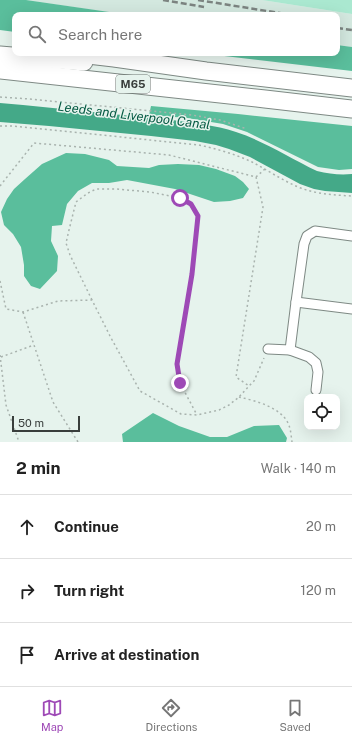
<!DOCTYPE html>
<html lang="en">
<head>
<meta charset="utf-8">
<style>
	:root { --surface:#fff; --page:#f2f2f2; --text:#222; --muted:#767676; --line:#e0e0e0; --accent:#9e49b6 }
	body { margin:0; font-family:"Public Sans",sans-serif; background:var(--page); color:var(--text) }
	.controls { position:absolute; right:12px; bottom:12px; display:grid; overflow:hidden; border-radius:8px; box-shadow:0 4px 16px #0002 }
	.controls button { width:36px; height:36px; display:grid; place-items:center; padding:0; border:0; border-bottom:1px solid var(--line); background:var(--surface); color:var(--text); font:20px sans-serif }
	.scale { position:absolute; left:12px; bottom:10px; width:68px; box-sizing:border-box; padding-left:4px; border:2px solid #393e3c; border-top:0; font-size:11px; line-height:14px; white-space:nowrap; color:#393e3c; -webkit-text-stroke:3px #e6f3ed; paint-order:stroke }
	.stop { position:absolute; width:12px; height:12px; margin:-9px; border:3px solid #9e49b6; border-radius:50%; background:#fff }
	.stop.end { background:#9e49b6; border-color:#fff; box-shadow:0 1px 4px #0008 }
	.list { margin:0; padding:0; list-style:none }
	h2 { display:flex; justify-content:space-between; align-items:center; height:52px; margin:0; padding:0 16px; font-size:17px }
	h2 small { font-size:13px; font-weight:400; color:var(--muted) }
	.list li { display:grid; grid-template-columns:26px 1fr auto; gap:12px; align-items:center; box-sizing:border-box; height:64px; padding:0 16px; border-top:1px solid var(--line) }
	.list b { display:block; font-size:15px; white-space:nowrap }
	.list em { font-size:13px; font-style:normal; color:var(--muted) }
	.icon { flex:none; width:22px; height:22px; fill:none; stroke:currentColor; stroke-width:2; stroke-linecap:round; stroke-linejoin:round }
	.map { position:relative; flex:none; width:352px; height:442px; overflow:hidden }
	.search { position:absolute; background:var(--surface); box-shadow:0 4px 16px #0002; left:12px; right:12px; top:12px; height:44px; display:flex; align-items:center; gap:10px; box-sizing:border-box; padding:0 14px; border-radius:8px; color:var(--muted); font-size:15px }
	.sheet { height:244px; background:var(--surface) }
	nav { display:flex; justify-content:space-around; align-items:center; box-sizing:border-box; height:56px; border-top:1px solid var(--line); background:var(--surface); font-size:11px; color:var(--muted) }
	nav a { display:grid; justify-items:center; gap:2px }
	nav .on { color:var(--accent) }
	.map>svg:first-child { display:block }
</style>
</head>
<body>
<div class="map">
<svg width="352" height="442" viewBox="0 0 352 442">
	<rect width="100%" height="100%" fill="#e6f3ed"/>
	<!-- built -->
	<path fill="#d3e8df" d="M25 0H262L352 14V47L337 45V15H129Z"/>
	<!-- green -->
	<path fill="#aae8d0" d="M262 0H352V14Z"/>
	<!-- forest -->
	<g fill="#5abe9c">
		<path d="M0 0H26L130 15H15V32L0 30Z"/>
		<path d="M337 45 352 47V71L199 53H337Z"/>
		<path d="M151 106 238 114 352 126V169L339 170 318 167 247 132 223 124 187 118 149 115Z"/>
		<path d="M66 153 85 154 109 160 117 166 149 168 159 165 178 164 199 165 216 169 235 176 243 182 249 189 243 198 230 201 214 202 175 189 127 180 109 183H92L78 191 67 204 62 225 52 226 51 241 58 256 57 271 40 289 31 286 24 276V265L21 247 13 234 4 225 1 212 7 199 14 189 25 179 42 164Z"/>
		<path d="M153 413 179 426 210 437H227L254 426 279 425 287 438 286 442H123L122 434Z"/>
	</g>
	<!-- water -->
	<path fill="#44a988" d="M0 103 23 105 172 120C193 123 215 125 236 132 264 141 290 158 317 171 329 174 340 175 352 174V193L325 191 314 189 300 184 250 157 229 149 216 145 195 141 151 136 49 126 0 122Z"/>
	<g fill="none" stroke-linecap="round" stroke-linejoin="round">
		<defs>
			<g id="minor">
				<path d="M296 302 352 309"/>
				<path d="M268 349 290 350 309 357 316 363 318 372 316 390"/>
				<path d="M290 350 296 302 304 244 307 236 315 231 352 236"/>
			</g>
			<g id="motorway">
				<path d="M71 53 114 58 206 71 352 88"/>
				<path d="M0 55 84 62"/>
				<path d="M0 70 265 99 352 109"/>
			</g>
		</defs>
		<!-- minor casing -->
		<use href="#minor" stroke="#7e8984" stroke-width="11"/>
		<!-- motorway casing -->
		<use href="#motorway" stroke="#7e8984" stroke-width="19"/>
		<!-- path -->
		<g stroke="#a9b3ae" stroke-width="1.5" stroke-dasharray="2 3" stroke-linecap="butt">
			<path d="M0 97 30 99 192 115 220 120 247 129"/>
			<path d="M0 126H13L199 145C217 149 235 154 252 162 267 170 282 180 298 187 315 194 333 195 352 196"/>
			<path d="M256 177 265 169"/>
			<path d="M0 186 34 143 169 155 256 177 263 207 236 377 249 386"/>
			<path d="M0 281 6 309 23 312 58 301 92 300 110 336 140 391 181 414 197 415 219 410 229 405 239 397 249 386 254 381 264 358"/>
			<path d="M92 300 70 255 66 243 69 230 76 202 88 193 96 189H116L150 192 180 198 191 204 198 216 192 274 177 364 180 383 197 415"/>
			<path d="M23 312 53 402 78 442"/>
			<path d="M0 355 6 405 19 442"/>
			<path d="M1 357 34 345"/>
			<path d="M239 397C256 401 280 407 288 423 291 429 291 436 292 442"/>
		</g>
		<!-- minor -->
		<use href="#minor" stroke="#fff" stroke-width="9"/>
		<!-- motorway -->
		<use href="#motorway" stroke="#fff" stroke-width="17"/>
		<!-- rail -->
		<g stroke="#7c8481" stroke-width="2.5" stroke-dasharray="6 3" stroke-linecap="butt">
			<path d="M163 0 204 7"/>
			<path d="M198 0 292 15"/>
			<path d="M337 28 352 30"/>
		</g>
	</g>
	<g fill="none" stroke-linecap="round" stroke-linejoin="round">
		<!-- route -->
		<path stroke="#9e49b6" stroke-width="5" d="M180 383 177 364 192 274 198 216 191 204 180 198"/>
	</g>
	<g text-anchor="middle" stroke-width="3" stroke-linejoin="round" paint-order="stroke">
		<!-- shield labels -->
		<rect fill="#e6f3ed" stroke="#6d7471" stroke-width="1" x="116" y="75" width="34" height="18" rx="3"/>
		<g font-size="11" font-weight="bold" fill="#393e3c">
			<text x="133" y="88">M65</text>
		</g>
		<!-- water labels -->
		<g font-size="13" font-style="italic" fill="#065b44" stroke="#e6f3ed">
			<text transform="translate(134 115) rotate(7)" y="5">Leeds and Liverpool Canal</text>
		</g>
	</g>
</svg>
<div class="controls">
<button><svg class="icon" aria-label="locate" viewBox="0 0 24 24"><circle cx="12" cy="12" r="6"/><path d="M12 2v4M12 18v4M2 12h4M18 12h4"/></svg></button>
</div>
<div class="scale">50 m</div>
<div class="stop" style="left:180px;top:198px"></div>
<div class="stop end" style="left:180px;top:383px"></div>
<div class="search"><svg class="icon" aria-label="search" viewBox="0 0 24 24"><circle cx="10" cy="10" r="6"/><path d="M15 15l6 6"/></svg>Search here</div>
</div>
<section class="sheet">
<h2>2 min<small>Walk · 140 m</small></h2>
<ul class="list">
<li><svg class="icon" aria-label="ahead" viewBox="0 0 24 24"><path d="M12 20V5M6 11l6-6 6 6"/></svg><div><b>Continue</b></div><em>20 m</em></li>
<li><svg class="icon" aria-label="right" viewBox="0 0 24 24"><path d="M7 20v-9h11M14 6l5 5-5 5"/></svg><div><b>Turn right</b></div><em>120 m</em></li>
<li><svg class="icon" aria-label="arrive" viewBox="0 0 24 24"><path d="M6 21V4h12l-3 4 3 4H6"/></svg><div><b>Arrive at destination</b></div></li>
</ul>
</section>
<nav>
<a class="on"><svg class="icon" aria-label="map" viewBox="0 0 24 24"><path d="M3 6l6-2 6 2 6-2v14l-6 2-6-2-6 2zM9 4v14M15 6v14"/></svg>Map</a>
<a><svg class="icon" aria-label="directions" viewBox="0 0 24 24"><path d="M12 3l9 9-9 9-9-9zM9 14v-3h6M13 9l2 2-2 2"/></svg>Directions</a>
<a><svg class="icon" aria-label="saved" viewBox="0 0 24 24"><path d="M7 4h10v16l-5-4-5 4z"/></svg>Saved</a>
</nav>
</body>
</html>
